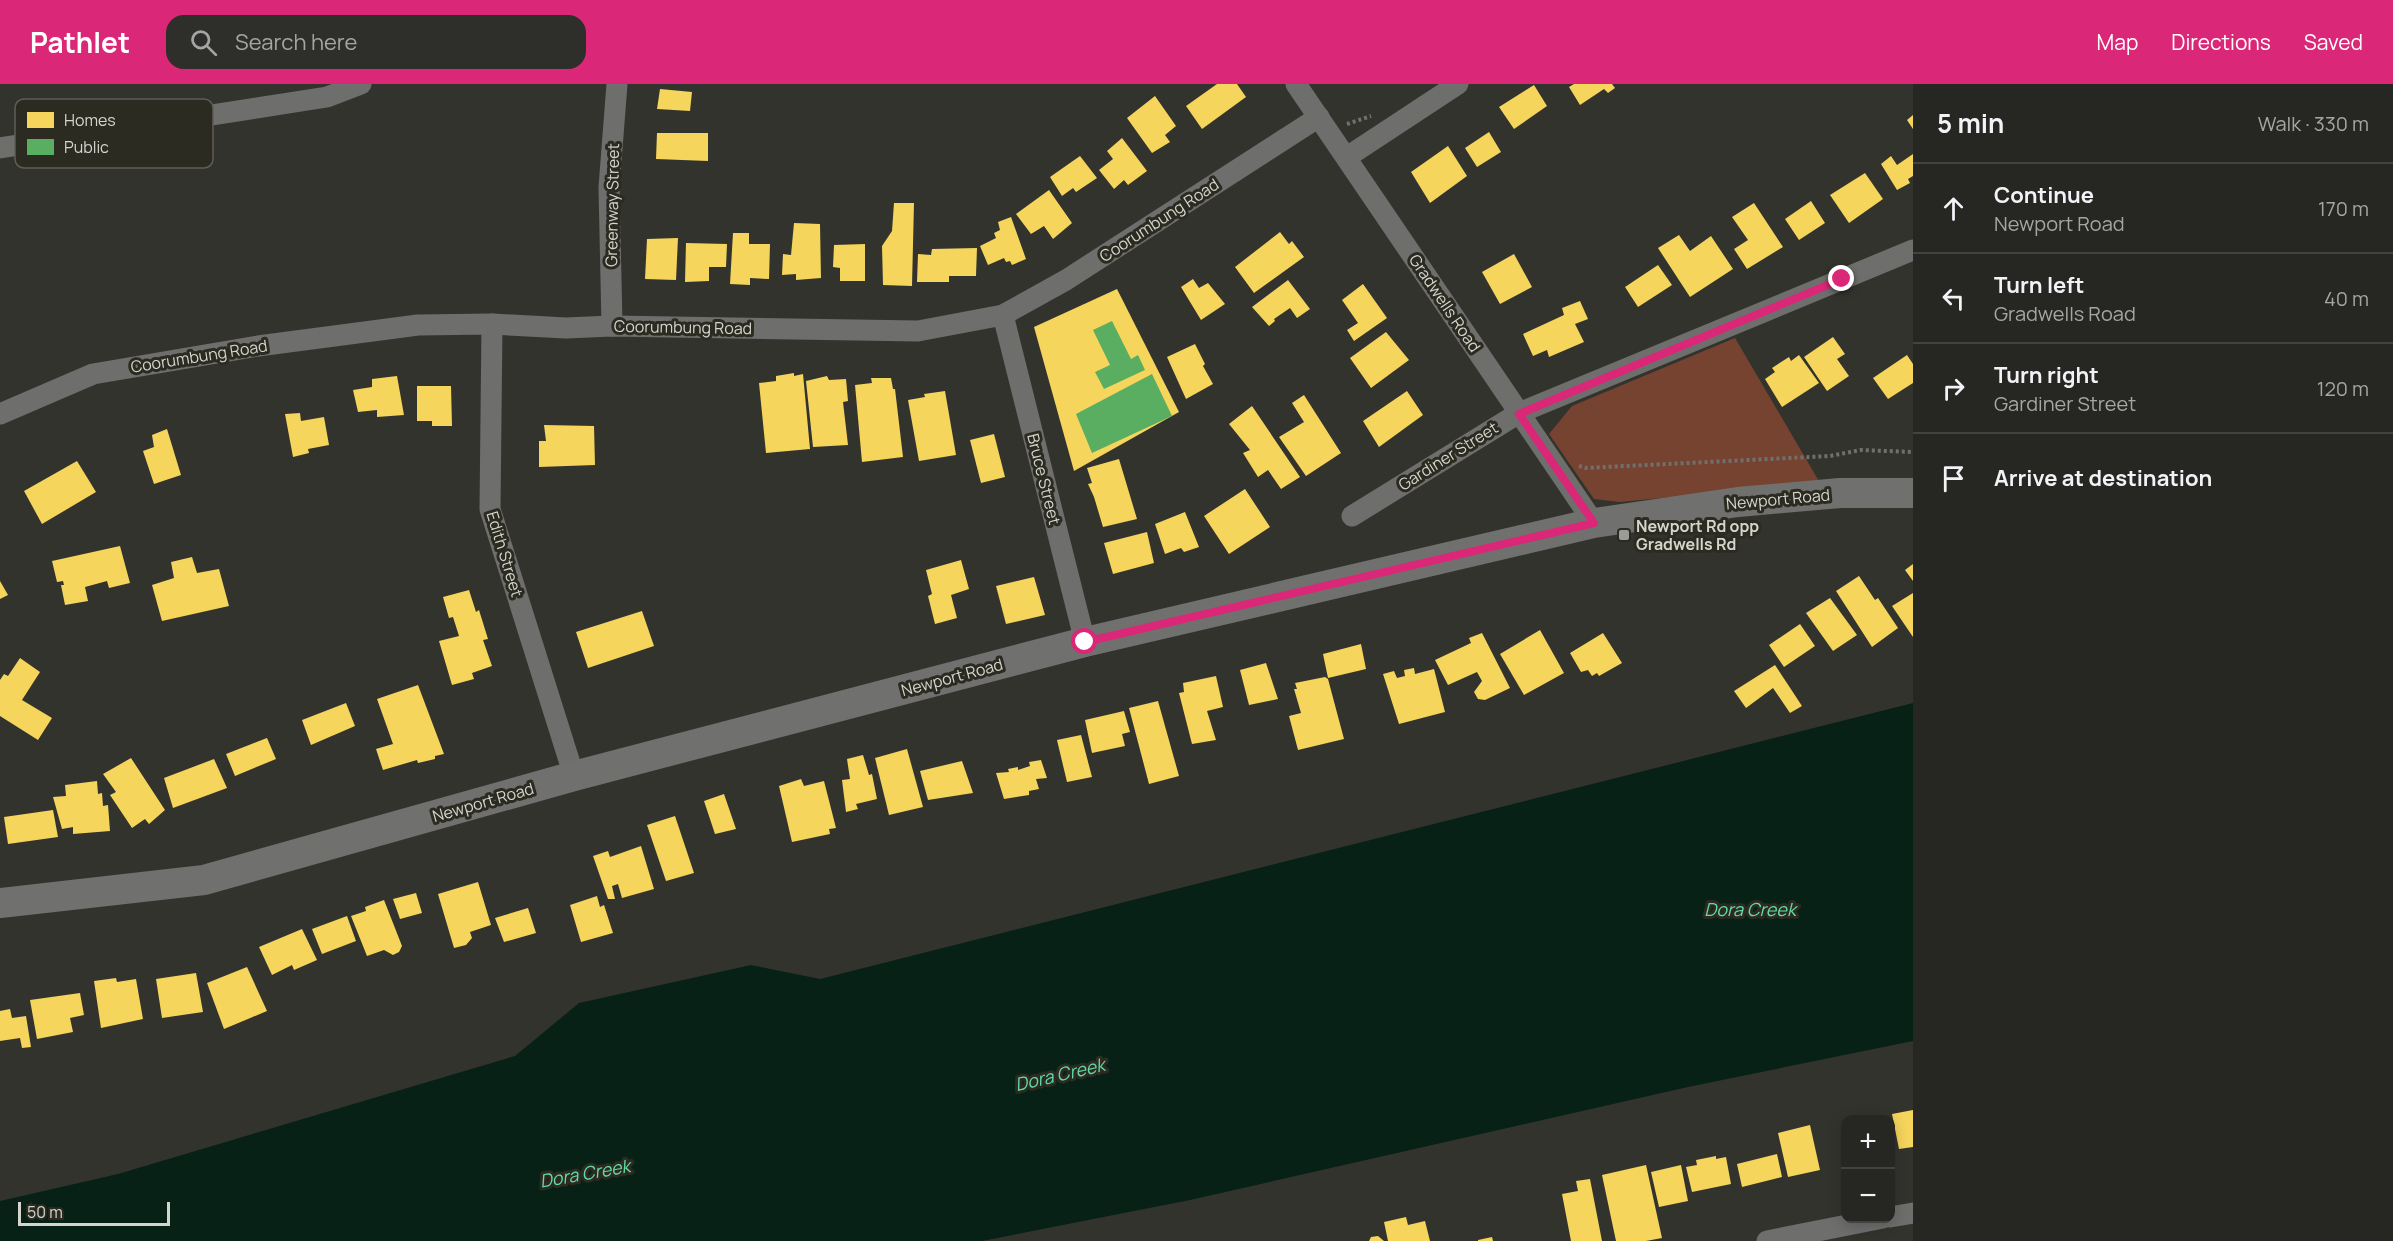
<!DOCTYPE html>
<html lang="en">
<head>
<meta charset="utf-8">
<style>
	:root { --surface:#262622; --page:#2e2e2a; --text:#f1f3f6; --muted:#a4a5a5; --line:#424340; --accent:#db2777 }
	body { margin:0; font-family:Manrope,sans-serif; background:var(--page); color:var(--text) }
	.controls { position:absolute; right:18px; bottom:18px; display:grid; overflow:hidden; border-radius:12px; box-shadow:0 3px 15px #0003 }
	.controls button { width:54px; height:54px; display:grid; place-items:center; padding:0; border:0; border-bottom:2px solid var(--line); background:var(--surface); color:var(--text); font:30px sans-serif }
	.scale { position:absolute; left:18px; bottom:15px; width:152px; box-sizing:border-box; padding-left:6px; border:3px solid #d5d5ce; border-top:0; font-size:16px; line-height:21px; white-space:nowrap; color:#d5d5ce; -webkit-text-stroke:4px #2c2b21; paint-order:stroke }
	.stop { position:absolute; width:18px; height:18px; margin:-14px; border:4px solid #db2777; border-radius:50%; background:#fff }
	.stop.end { background:#db2777; border-color:#fff; box-shadow:0 2px 6px #0008 }
	.list { margin:0; padding:0; list-style:none }
	h2 { display:flex; justify-content:space-between; align-items:center; height:78px; margin:0; padding:0 24px; font-size:26px }
	h2 small { font-size:20px; font-weight:400; color:var(--muted) }
	.list li { display:grid; grid-template-columns:39px 1fr auto; gap:18px; align-items:center; box-sizing:border-box; height:90px; padding:0 24px; border-top:2px solid var(--line) }
	.list b { display:block; font-size:22px; white-space:nowrap }
	.list p { margin:0; font-size:20px; white-space:nowrap; color:var(--muted) }
	.list em { font-size:20px; font-style:normal; color:var(--muted) }
	.icon { flex:none; width:33px; height:33px; fill:none; stroke:currentColor; stroke-width:2; stroke-linecap:round; stroke-linejoin:round }
	.map { position:relative; flex:none; width:1913px; height:1157px; overflow:hidden }
	header { display:flex; align-items:center; gap:36px; box-sizing:border-box; height:84px; padding:0 30px; background:var(--accent); color:#fff }
	header strong { font-size:28px }
	nav { display:flex; gap:33px; margin-inline-start:auto; font-size:21px }
	.search { width:420px; height:54px; background:var(--page); display:flex; align-items:center; gap:15px; box-sizing:border-box; padding:0 21px; border-radius:18px; color:var(--muted); font-size:22px }
	main { display:flex }
	aside { flex:1; background:var(--surface) }
	.map>svg:first-child { display:block }
</style>
</head>
<body>
<header>
<strong>Pathlet</strong>
<div class="search"><svg class="icon" aria-label="search" viewBox="0 0 24 24"><circle cx="10" cy="10" r="6"/><path d="M15 15l6 6"/></svg>Search here</div>
<nav><a>Map</a><a>Directions</a><a>Saved</a></nav>
</header>
<main>
<div class="map">
<svg width="1913" height="1157" viewBox="0 0 1913 1157">
	<rect width="100%" height="100%" fill="#33332e"/>
	<!-- green -->
	<path fill="#764331" d="M1735 254 1820 399 1620 418 1594 415 1549 350 1572 322Z"/>
	<!-- water -->
	<path fill="#082116" d="M1913 619V957L1688 1003 1190 1116 982 1157H0V1117L118 1090 515 972 579 919 751 881 820 895Z"/>
	<!-- homes -->
	<g fill="#f6d55c">
		<path d="M1217 0H1237L1246 13 1202 45 1186 22Z"/>
		<path d="M1574 0H1612L1615 4 1608 9 1604 5 1580 21 1569 3Z"/>
		<path d="M1534 1 1547 22 1514 45 1499 23Z"/>
		<path d="M660 5 692 8 690 27 657 25Z"/>
		<path d="M1155 12 1176 42 1165 51 1170 58 1152 69 1127 34Z"/>
		<path d="M1913 31V45L1907 36Z"/>
		<path d="M1489 48 1501 68 1477 83 1465 64Z"/>
		<path d="M657 49H708V77L656 75Z"/>
		<path d="M1122 54 1147 87 1128 101 1124 96 1114 105 1099 86 1113 75 1107 67Z"/>
		<path d="M1448 62 1467 92 1430 119 1411 88Z"/>
		<path d="M1913 70V92L1908 95 1910 99 1897 106 1881 80 1891 72 1897 81Z"/>
		<path d="M1080 72 1097 94 1076 108 1073 104 1062 112 1050 93Z"/>
		<path d="M1865 89 1883 115 1849 139 1830 111Z"/>
		<path d="M1049 106 1072 139 1053 155 1044 142 1031 150 1016 130Z"/>
		<path d="M1811 117 1825 139 1799 156 1785 135Z"/>
		<path d="M894 119H914L912 202 883 201 882 162 892 147Z"/>
		<path d="M1754 119 1783 163 1747 185 1734 165 1748 156 1732 133Z"/>
		<path d="M1011 133 1026 175 1012 181 1010 177 1006 178 1004 174 988 181 980 162 996 154 994 149 1000 146 998 138Z"/>
		<path d="M794 139 820 140 821 194 796 196V190L782 191 783 170 791 171Z"/>
		<path d="M1280 148 1289 160 1292 157 1304 173 1254 209 1235 183Z"/>
		<path d="M733 149H749V160H770L769 195 750 194V201L730 200Z"/>
		<path d="M1679 151 1690 167 1711 152 1733 185 1690 213 1658 164Z"/>
		<path d="M678 154 676 196 645 195 647 155Z"/>
		<path d="M686 159 727 160 726 183H709V197L685 198Z"/>
		<path d="M865 160V197H840V184L833 183 834 161Z"/>
		<path d="M977 164 976 192H949V198H917L918 170 931 171 932 165Z"/>
		<path d="M1514 170 1532 203 1500 220 1482 188Z"/>
		<path d="M1658 181 1672 201 1638 223 1625 203Z"/>
		<path d="M1193 195 1199 204 1208 199 1225 220 1201 236 1181 203Z"/>
		<path d="M1288 196 1310 225 1297 234 1290 224 1274 235 1275 237 1269 242 1252 223Z"/>
		<path d="M1363 200 1387 234 1354 257 1347 246 1358 239 1342 216Z"/>
		<path d="M1117 205 1179 328 1074 387 1034 243Z"/>
		<path d="M1580 217 1588 235 1575 240 1584 258 1549 273 1547 266 1533 272 1523 250 1564 231 1562 224Z"/>
		<path d="M1386 248 1409 276 1371 304 1350 274Z"/>
		<path d="M1833 253 1845 270 1837 275 1849 292 1827 307 1804 273Z"/>
		<path d="M1195 260 1205 280 1203 282 1213 300 1186 315 1167 273Z"/>
		<path d="M1799 271 1819 299 1782 323 1765 295 1775 288 1772 284 1789 273 1791 277Z"/>
		<path d="M1907 271 1913 280V299L1888 315 1873 294Z"/>
		<path d="M794 289V292L803 290 810 365 766 369 759 299 776 297V292Z"/>
		<path d="M397 292 404 331 377 333V326L358 328 353 306 372 303V295Z"/>
		<path d="M827 292 829 296 846 295 848 317 843 318 848 361 813 363 806 297Z"/>
		<path d="M871 294H891L893 305H895L903 373 862 378 855 301 872 299Z"/>
		<path d="M417 302H451L452 342H432V337H417Z"/>
		<path d="M945 307 956 371 919 377 908 316 925 313 924 310Z"/>
		<path d="M1407 307 1423 331 1379 363 1363 337Z"/>
		<path d="M1304 311 1341 369 1306 392 1279 353 1304 338 1292 319Z"/>
		<path d="M1252 322 1300 393 1281 405 1268 386 1258 393 1243 369 1250 366 1229 340Z"/>
		<path d="M300 329 301 337 324 333 329 361 308 365 309 369 293 373 285 330Z"/>
		<path d="M544 341 594 342 595 381 539 383V357H546Z"/>
		<path d="M167 345 181 391 154 400 143 367 154 363 152 351Z"/>
		<path d="M994 350 1005 393 981 399 970 356Z"/>
		<path d="M1119 375 1137 435 1103 443 1094 413 1088 400 1092 399 1087 384Z"/>
		<path d="M77 377 96 408 42 440 24 407Z"/>
		<path d="M1245 405 1270 443 1229 470 1204 432Z"/>
		<path d="M1185 428 1199 463 1184 468 1181 464 1165 470 1155 440Z"/>
		<path d="M1147 448 1154 479 1113 490 1104 459Z"/>
		<path d="M120 462 130 499 109 504 107 497 85 503 88 517 65 521 61 501H64L63 497 57 498 52 477Z"/>
		<path d="M192 473 197 489 219 485 229 522 162 537 152 501 174 494 171 478Z"/>
		<path d="M961 476 969 505 951 511 957 534 935 540 928 512 932 510 926 486Z"/>
		<path d="M1913 480V497L1905 486Z"/>
		<path d="M1859 492 1875 516 1878 514 1898 544 1872 563 1836 507Z"/>
		<path d="M1034 493 1045 531 1006 540 996 502Z"/>
		<path d="M0 497 8 511 0 515Z"/>
		<path d="M469 506 476 528 479 526 488 555 483 556 492 582 472 589 474 595 452 601 439 557 459 552 453 533 449 534 443 513Z"/>
		<path d="M1913 509V553L1892 522Z"/>
		<path d="M1830 514 1857 551 1833 567 1806 529Z"/>
		<path d="M642 527 654 562 588 584 576 548Z"/>
		<path d="M1800 540 1815 562 1784 583 1769 561Z"/>
		<path d="M1540 546 1564 589 1524 611 1500 570Z"/>
		<path d="M1482 549 1510 604 1485 616 1478 615 1474 608 1482 597 1477 588 1448 601 1435 576 1471 559 1469 554Z"/>
		<path d="M1603 549 1622 579 1599 592 1597 589 1592 592 1588 586 1581 588 1570 569Z"/>
		<path d="M1361 560 1366 585 1328 594 1323 570Z"/>
		<path d="M20 574 40 588 22 616 52 634 38 656 0 632V596L4 590 8 592Z"/>
		<path d="M1266 579 1278 615 1249 621 1240 586Z"/>
		<path d="M1775 581 1802 622 1790 629 1773 604 1746 624 1734 607Z"/>
		<path d="M1414 584 1415 590 1434 585 1445 628 1399 640 1383 590 1394 587 1397 594 1405 592 1404 586Z"/>
		<path d="M1216 592 1223 623 1207 627 1216 656 1192 660 1179 609 1184 608 1183 599Z"/>
		<path d="M1325 593 1328 595 1344 655 1298 666 1289 632 1301 629 1294 605H1297L1295 599Z"/>
		<path d="M418 601 444 670 435 672V675L418 679 417 676 383 686 376 665 393 660 377 615Z"/>
		<path d="M1158 617 1179 692 1149 700 1129 624Z"/>
		<path d="M346 619 355 642 311 661 302 636Z"/>
		<path d="M1124 627 1130 648 1122 650 1125 662 1092 669 1085 636Z"/>
		<path d="M1081 651 1092 693 1067 698 1057 656Z"/>
		<path d="M267 654 276 675 235 692 226 670Z"/>
		<path d="M907 665 923 723 889 731 875 674Z"/>
		<path d="M863 671 869 691 872 690 877 715 856 720 858 725 846 728 842 696 850 695 847 675Z"/>
		<path d="M131 674 165 726 149 740 145 735 132 744 110 711 116 708 103 690Z"/>
		<path d="M214 675 227 704 173 724 164 694Z"/>
		<path d="M1041 676 1047 694 1036 695 1039 705 1029 707V711L1004 715 996 689 1009 688 1008 685 1018 683V686L1030 682 1029 678Z"/>
		<path d="M962 677 973 709 928 716 920 687Z"/>
		<path d="M801 695 804 702 824 697 836 744 829 745 830 750 792 758 779 702Z"/>
		<path d="M97 697 98 710 102 709 103 722 108 721 110 747 73 750V743L62 745 53 713 66 712 65 701Z"/>
		<path d="M724 710 736 745 715 750 704 717Z"/>
		<path d="M53 726 58 753 8 760 4 733Z"/>
		<path d="M675 732 694 789 666 797 647 741Z"/>
		<path d="M641 762 654 805 622 814 618 800 612 802 615 815H608L593 772 608 767 610 773Z"/>
		<path d="M478 798 491 841 470 848 472 854 466 861 454 864 438 810Z"/>
		<path d="M416 809 422 829 400 835 393 815Z"/>
		<path d="M597 812 600 823 604 821 613 849 581 858 570 821Z"/>
		<path d="M384 816 402 862 399 868 393 871 384 866 367 872 351 832 366 827 365 823Z"/>
		<path d="M528 824 536 849 504 858 495 834Z"/>
		<path d="M347 832 356 857 322 870 312 845Z"/>
		<path d="M302 845 317 876 294 886 292 881 272 891 259 863Z"/>
		<path d="M247 883 267 927 224 945 207 899Z"/>
		<path d="M196 889 203 928 162 934 156 895Z"/>
		<path d="M116 894 117 898 136 895 143 935 101 944 94 897Z"/>
		<path d="M80 909 84 931 70 934 73 948 37 955 30 916Z"/>
		<path d="M10 925 12 934 26 932 31 963 22 964 20 954 0 957V927Z"/>
		<path d="M1913 1026V1063L1899 1065 1892 1030Z"/>
		<path d="M1810 1041 1820 1086 1788 1093 1778 1049Z"/>
		<path d="M1777 1070 1782 1093 1742 1103 1737 1080Z"/>
		<path d="M1716 1072V1075L1726 1073 1731 1100 1692 1108 1686 1083 1697 1081 1696 1076Z"/>
		<path d="M1646 1081 1662 1154 1646 1157H1616L1602 1091Z"/>
		<path d="M1681 1081 1688 1117 1659 1123 1651 1088Z"/>
		<path d="M1590 1095 1602 1157H1571L1562 1110 1578 1107 1576 1097Z"/>
		<path d="M1406 1133 1408 1141 1425 1137 1430 1157H1388L1384 1138Z"/>
		<path d="M1378 1152 1384 1157H1369L1371 1153Z"/>
		<path d="M1492 1153 1493 1157H1478V1156Z"/>
	</g>
	<!-- public -->
	<g fill="#5aae61">
		<path d="M1112 237 1131 275 1138 271 1145 286 1104 305 1095 288 1110 281 1093 246Z"/>
		<path d="M1152 290 1172 332 1092 369 1076 330Z"/>
	</g>
	<g fill="none" stroke-linecap="round" stroke-linejoin="round">
		<!-- path -->
		<g stroke="#70706e" stroke-width="4" stroke-dasharray="3 3" stroke-linecap="butt">
			<path d="M1347 40 1371 32"/>
			<path d="M1579 382 1585 384 1830 372 1861 366 1913 368"/>
		</g>
		<!-- street -->
		<g stroke="#6e6f6d" stroke-width="21">
			<path d="M1296 0 1594 439"/>
			<path d="M0 64 327 13 361 0"/>
			<path d="M1347 73 1458 0"/>
			<path d="M1003 231 1085 558"/>
			<path d="M492 240 490 425 574 692"/>
			<path d="M612 242 609 103 617 0"/>
			<path d="M0 330 93 290 258 262 418 241 492 240 566 244 612 242 918 247 1003 231 1066 196 1319 33"/>
			<path d="M1352 432 1519 329 1913 166"/>
			<path d="M1890 1133 1913 1129"/>
			<path d="M1767 1157 1883 1134"/>
		</g>
		<!-- secondary -->
		<path stroke="#70716f" stroke-width="30" d="M0 819 204 796 574 692 1085 558 1594 439 1738 418 1840 409H1913"/>
	</g>
	<g fill="none" stroke-linecap="round" stroke-linejoin="round">
		<!-- route -->
		<path stroke="#db2777" stroke-width="8" d="M1085 558 1594 439 1519 330 1842 195"/>
	</g>
	<!-- markers -->
	<rect fill="#9c9c96" stroke="#2c2b21" stroke-width="2" x="1618" y="445" width="12" height="12" rx="3"/>
	<g text-anchor="middle" stroke-width="6" stroke-linejoin="round" paint-order="stroke">
		<!-- street labels -->
		<g font-size="16" fill="#d5d5ce" stroke="#2c2b21">
			<text transform="translate(612 121) rotate(-89)" y="6">Greenway Street</text>
			<text transform="translate(1159 136) rotate(-33)" y="6">Coorumbung Road</text>
			<text transform="translate(1445 219) rotate(56)" y="6">Gradwells Road</text>
			<text transform="translate(683 243) rotate(1)" y="6">Coorumbung Road</text>
			<text transform="translate(199 272) rotate(-9)" y="6">Coorumbung Road</text>
			<text transform="translate(1448 372) rotate(-32)" y="6">Gardiner Street</text>
			<text transform="translate(1044 395) rotate(76)" y="6">Bruce Street</text>
			<text transform="translate(1778 415) rotate(-5)" y="6">Newport Road</text>
			<text transform="translate(505 470) rotate(73)" y="6">Edith Street</text>
			<text transform="translate(952 593) rotate(-15)" y="6">Newport Road</text>
			<text transform="translate(483 718) rotate(-16)" y="6">Newport Road</text>
		</g>
		<!-- poi labels -->
		<g font-size="16" font-weight="bold" fill="#d5d5ce" stroke="#2c2b21" text-anchor="start">
			<text x="1636" y="448">Newport Rd opp<tspan x="1636" dy="18">Gradwells Rd</tspan></text>
		</g>
		<!-- water labels -->
		<g font-size="18" font-style="italic" fill="#61daa8" stroke="#2c2b21">
			<text x="1750" y="832">Dora Creek</text>
			<text transform="translate(1060 991) rotate(-13)" y="6">Dora Creek</text>
			<text transform="translate(585 1090) rotate(-10)" y="6">Dora Creek</text>
		</g>
	</g>
	<!-- legend -->
	<rect x="15" y="15" width="198" height="69" rx="9" fill="#2c2b21" stroke="#5f5e55" stroke-width="1.5"/>
	<rect x="27" y="28" width="27" height="16" fill="#f6d55c"/>
	<rect x="27" y="55" width="27" height="16" fill="#5aae61"/>
	<g font-size="16" fill="#d5d5ce">
		<text x="64" y="42">Homes</text>
		<text x="64" y="69">Public</text>
	</g>
</svg>
<div class="controls">
<button>+</button>
<button>−</button>
</div>
<div class="scale">50 m</div>
<div class="stop" style="left:1085px;top:558px"></div>
<div class="stop end" style="left:1842px;top:195px"></div>
</div>
<aside>
<h2>5 min<small>Walk · 330 m</small></h2>
<ul class="list">
<li><svg class="icon" aria-label="ahead" viewBox="0 0 24 24"><path d="M12 20V5M6 11l6-6 6 6"/></svg><div><b>Continue</b><p>Newport Road</p></div><em>170 m</em></li>
<li><svg class="icon" aria-label="left" viewBox="0 0 24 24"><path d="M17 20v-9H6M10 6l-5 5 5 5"/></svg><div><b>Turn left</b><p>Gradwells Road</p></div><em>40 m</em></li>
<li><svg class="icon" aria-label="right" viewBox="0 0 24 24"><path d="M7 20v-9h11M14 6l5 5-5 5"/></svg><div><b>Turn right</b><p>Gardiner Street</p></div><em>120 m</em></li>
<li><svg class="icon" aria-label="arrive" viewBox="0 0 24 24"><path d="M6 21V4h12l-3 4 3 4H6"/></svg><div><b>Arrive at destination</b></div></li>
</ul>
</aside>
</main>
</body>
</html>
